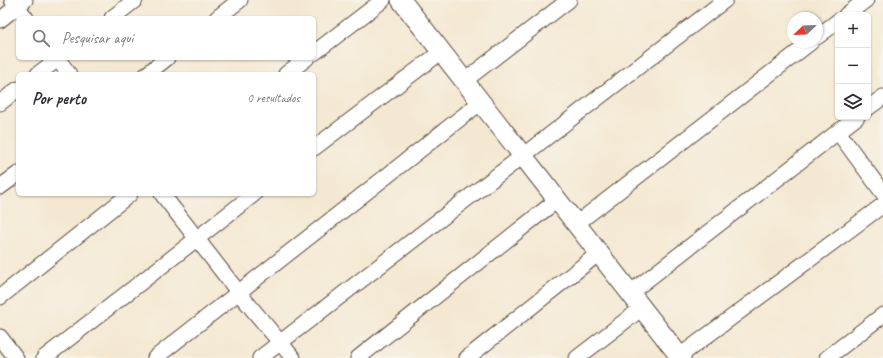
<!DOCTYPE html>
<html lang="pt">
<head>
<meta charset="utf-8">
<style>
	:root { --surface:#fff; --page:#f2f2f3; --text:#2b2b33; --muted:#7c7c81; --line:#e1e1e2 }
	body { margin:0; font-family:Caveat,sans-serif; background:var(--page); color:var(--text) }
	.controls { position:absolute; right:12px; top:12px; display:grid; overflow:hidden; border-radius:6px; box-shadow:0 1px 3px #0004 }
	.controls button { width:36px; height:36px; display:grid; place-items:center; padding:0; border:0; border-bottom:1px solid var(--line); background:var(--surface); color:var(--text); font:20px sans-serif }
	.compass { position:absolute; left:787px; top:12px; width:36px; height:36px; border-radius:50%; background:var(--surface); box-shadow:0 1px 3px #0004; rotate:247deg }
	.list { margin:0; padding:0; list-style:none }
	h2 { display:flex; justify-content:space-between; align-items:center; height:52px; margin:0; padding:0 16px; font-size:17px }
	h2 small { font-size:13px; font-weight:400; color:var(--muted) }
	.icon { flex:none; width:22px; height:22px; fill:none; stroke:currentColor; stroke-width:2; stroke-linecap:round; stroke-linejoin:round }
	.map { position:relative; flex:none; width:883px; height:358px; overflow:hidden }
	.search { position:absolute; background:var(--surface); box-shadow:0 1px 3px #0004; left:16px; top:16px; width:300px; height:44px; display:flex; align-items:center; gap:10px; box-sizing:border-box; padding:0 14px; border-radius:6px; color:var(--muted); font-size:15px }
	.panel { position:absolute; background:var(--surface); box-shadow:0 1px 3px #0004; left:16px; top:72px; width:300px; height:124px; border-radius:6px }
	.map>svg:first-child { display:block }
</style>
</head>
<body>
<div class="map">
<svg width="883" height="358" viewBox="0 0 883 358">
	<rect width="100%" height="100%" fill="#f7f3e8"/>
	<filter id="ink" filterUnits="userSpaceOnUse"><feTurbulence type="fractalNoise" baseFrequency=".025" numOctaves="2"/><feDisplacementMap in="SourceGraphic" scale="8" xChannelSelector="R" yChannelSelector="G"/><feConvolveMatrix kernelMatrix="1 2 1 2 8 2 1 2 1" color-interpolation-filters="sRGB"/></filter>
	<filter id="wash" filterUnits="userSpaceOnUse"><feTurbulence type="fractalNoise" baseFrequency=".012" numOctaves="4" result="noise"/><feDisplacementMap in="SourceGraphic" scale="16" xChannelSelector="R" yChannelSelector="G"/><feGaussianBlur stdDeviation="0.9" result="paint"/><feColorMatrix in="noise" values="0 0 0 0 0 0 0 0 0 0 0 0 0 0 0 0 0 1.4 0 .05"/><feComposite in="paint" operator="in"/></filter>
	<g filter="url(#wash)">
		<rect width="100%" height="100%" fill="#f4e8d2"/>
	</g>
	<g filter="url(#ink)">
		<g fill="none" stroke-linecap="round" stroke-linejoin="round">
			<defs>
				<g id="minor">
					<path d="M12 0 26 18"/>
					<path d="M846 15 866 0"/>
					<path d="M112 18 135 0"/>
					<path d="M217 18 240 0"/>
					<path d="M0 20 25 0"/>
					<path d="M817 37 838 21"/>
					<path d="M314 53 383 0"/>
					<path d="M57 58 69 74"/>
					<path d="M38 74 59 58"/>
					<path d="M147 74 167 58"/>
					<path d="M286 74 307 58"/>
					<path d="M464 81 569 0"/>
					<path d="M0 103 18 89"/>
					<path d="M868 108 883 97"/>
					<path d="M838 132 883 193"/>
					<path d="M314 148 441 52"/>
					<path d="M0 187 18 174"/>
					<path d="M162 194 239 293 293 358"/>
					<path d="M576 224 811 42"/>
					<path d="M630 293 857 117"/>
					<path d="M0 297 130 194"/>
					<path d="M0 337 16 358"/>
					<path d="M44 358 254 194"/>
					<path d="M155 358 481 102"/>
					<path d="M260 358 725 0"/>
					<path d="M358 358 557 200"/>
					<path d="M467 358 599 253"/>
					<path d="M577 358 642 308"/>
					<path d="M677 358 883 205"/>
					<path d="M827 358 883 315"/>
				</g>
				<path id="tertiary" d="M401 0 681 358"/>
			</defs>
			<!-- minor casing -->
			<use href="#minor" stroke="#574639" stroke-width="17"/>
			<!-- tertiary casing -->
			<use href="#tertiary" stroke="#574639" stroke-width="21"/>
			<!-- minor -->
			<use href="#minor" stroke="#fff" stroke-width="15"/>
			<!-- tertiary -->
			<use href="#tertiary" stroke="#fff" stroke-width="19"/>
		</g>
	</g>
</svg>
<div class="controls">
<button>+</button>
<button>−</button>
<button><svg class="icon" aria-label="layers" viewBox="0 0 24 24"><path d="M12 4l9 5-9 5-9-5zM3 14l9 5 9-5"/></svg></button>
</div>
<svg class="compass" viewBox="-18 -18 36 36"><path d="M0-13l5 13h-10z" fill="#e53935"/><path d="M0 13l5-13h-10z" fill="#7c7c81"/></svg>
<div class="search"><svg class="icon" aria-label="search" viewBox="0 0 24 24"><circle cx="10" cy="10" r="6"/><path d="M15 15l6 6"/></svg>Pesquisar aqui</div>
<section class="panel">
<h2>Por perto<small>0 resultados</small></h2>
<ul class="list">
</ul>
</section>
</div>
</body>
</html>
